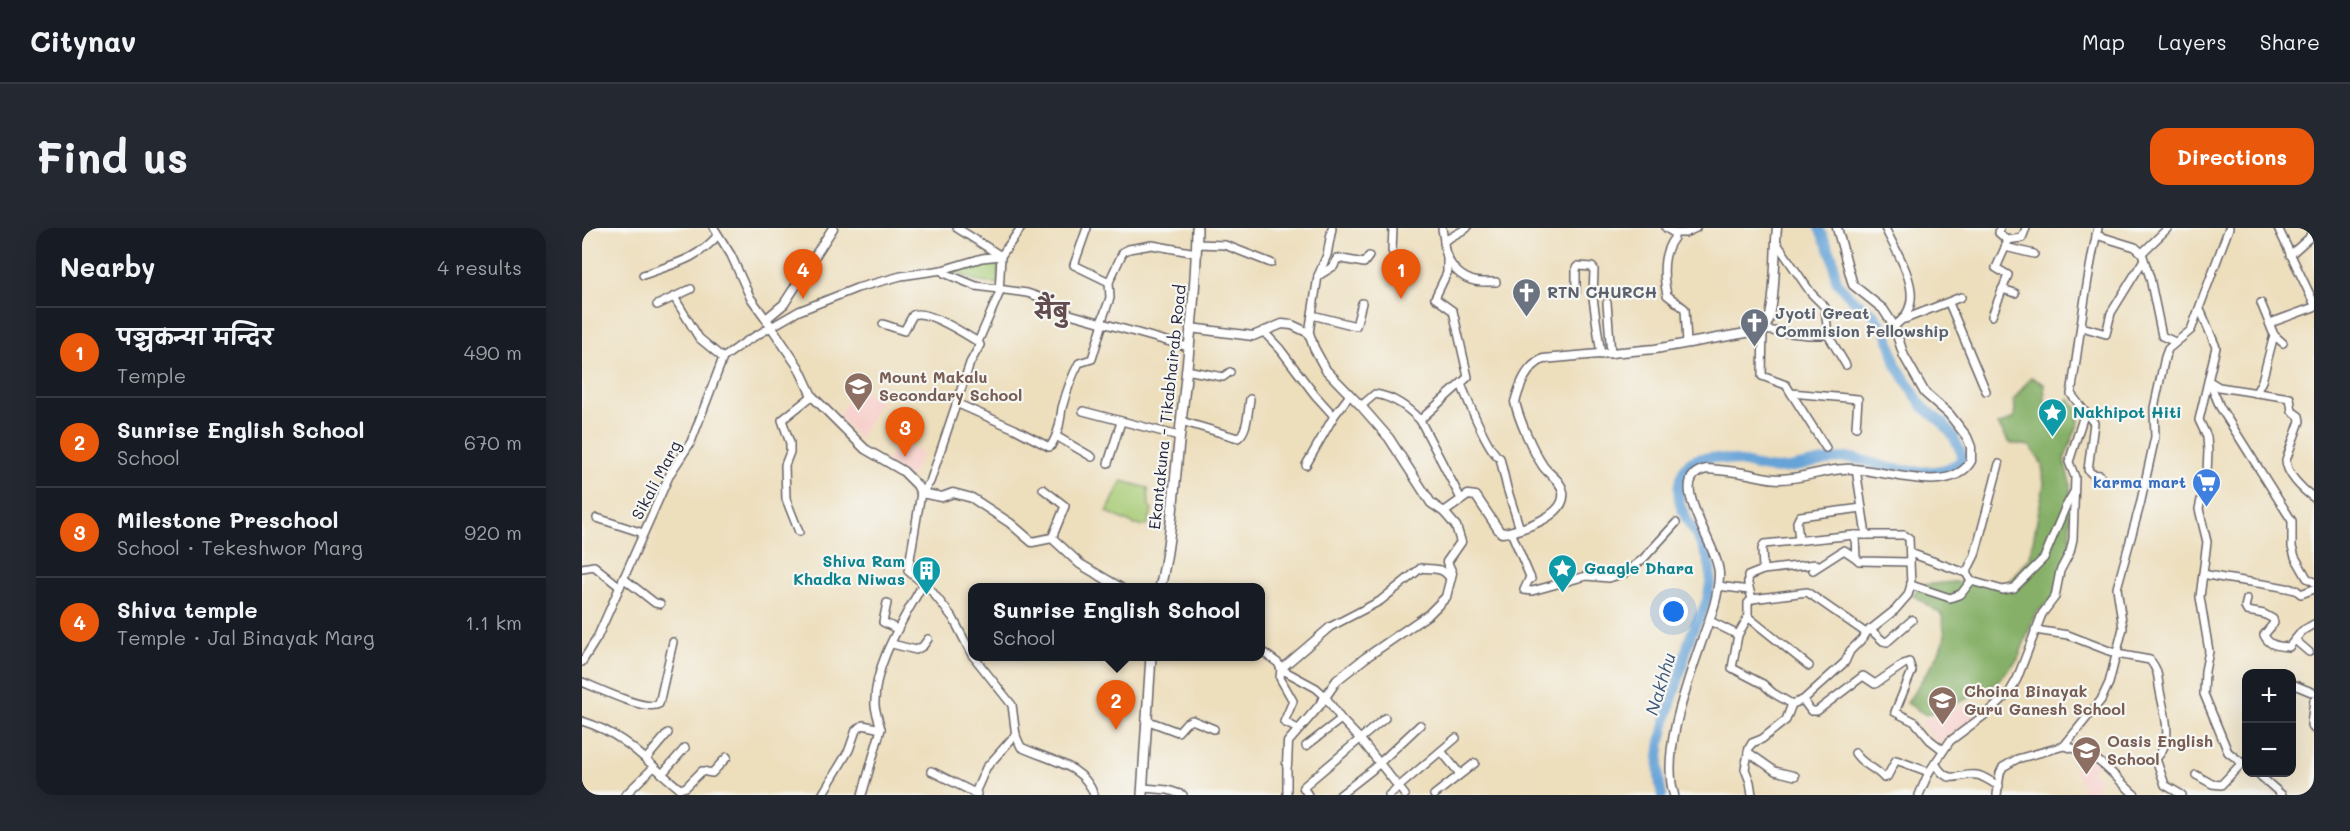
<!DOCTYPE html>
<html lang="en">
<head>
<meta charset="utf-8">
<style>
	:root { --surface:#171b24; --page:#242831; --text:#f1f3f6; --muted:#9ea1a6; --line:#363941; --accent:#ea580c }
	body { margin:0; font-family:Mali,"Playpen Sans Deva",sans-serif; background:var(--page); color:var(--text) }
	.controls { position:absolute; right:18px; bottom:18px; display:grid; overflow:hidden; border-radius:12px; box-shadow:0 6px 24px #0002 }
	.controls button { width:54px; height:54px; display:grid; place-items:center; padding:0; border:0; border-bottom:2px solid var(--line); background:var(--surface); color:var(--text); font:30px sans-serif }
	.you { position:absolute; left:1092px; top:384px; width:21px; height:21px; margin:-15px; border:4px solid #fff; border-radius:50%; background:#1a73e8; box-shadow:0 0 0 9px #1a73e833 }
	.badge { display:grid; place-items:center; width:39px; height:39px; border-radius:50%; background:var(--accent); color:#fff; font-size:20px; font-weight:700 }
	.pin { position:absolute; translate:-50% -50px; filter:drop-shadow(0 2px 3px #0008) }
	.pin::after { content:''; position:absolute; top:32px; width:21px; height:18px; background:inherit; clip-path:polygon(0 0,100% 0,50% 100%) }
	.popup { position:absolute; left:386px; top:355px; width:297px; height:78px; box-sizing:border-box; display:grid; place-content:center; border-radius:12px; background:var(--surface); filter:drop-shadow(0 2px 4px #0005); font-size:20px; white-space:nowrap; color:var(--muted) }
	.popup b { font-size:22px; color:var(--text) }
	.popup::after { content:''; position:absolute; left:50%; top:100%; margin-left:-12px; border:12px solid transparent; border-top-color:var(--surface) }
	.list { margin:0; padding:0; list-style:none }
	h2 { display:flex; justify-content:space-between; align-items:center; height:78px; margin:0; padding:0 24px; font-size:26px }
	h2 small { font-size:20px; font-weight:400; color:var(--muted) }
	.list li { display:grid; grid-template-columns:39px 1fr auto; gap:18px; align-items:center; box-sizing:border-box; height:90px; padding:0 24px; border-top:2px solid var(--line) }
	.list b { display:block; font-size:22px; white-space:nowrap }
	.list p { margin:0; font-size:20px; white-space:nowrap; color:var(--muted) }
	.list em { font-size:20px; font-style:normal; color:var(--muted) }
	.map { position:relative; flex:none; width:1732px; height:567px; overflow:hidden; border-radius:18px }
	header { display:flex; align-items:center; gap:36px; box-sizing:border-box; height:84px; padding:0 30px; background:var(--surface); border-bottom:2px solid var(--line) }
	header strong { font-size:28px }
	nav { display:flex; gap:33px; margin-inline-start:auto; font-size:21px }
	.intro { display:flex; align-items:center; justify-content:space-between; box-sizing:border-box; height:144px; padding:0 36px }
	h1 { margin:0; font-size:42px }
	.button { padding:15px 27px; border-radius:18px; background:var(--accent); color:#fff; font-size:21px; font-weight:700 }
	main { display:flex; gap:36px; padding:0 36px }
	aside { flex:1; background:var(--surface); border-radius:18px; box-shadow:0 6px 24px #0002 }
	.map>svg:first-child { display:block }
</style>
</head>
<body>
<header>
<strong>Citynav</strong>
<nav><a>Map</a><a>Layers</a><a>Share</a></nav>
</header>
<div class="intro"><h1>Find us</h1><a class="button">Directions</a></div>
<main>
<aside>
<h2>Nearby<small>4 results</small></h2>
<ul class="list">
<li><span class="badge">1</span><div><b>पञ्चकन्या मन्दिर</b><p>Temple</p></div><em>490 m</em></li>
<li><span class="badge">2</span><div><b>Sunrise English School</b><p>School</p></div><em>670 m</em></li>
<li><span class="badge">3</span><div><b>Milestone Preschool</b><p>School · Tekeshwor Marg</p></div><em>920 m</em></li>
<li><span class="badge">4</span><div><b>Shiva temple</b><p>Temple · Jal Binayak Marg</p></div><em>1.1 km</em></li>
</ul>
</aside>
<div class="map">
<svg width="1732" height="567" viewBox="0 0 1732 567">
	<rect width="100%" height="100%" fill="#f6f6f2"/>
	<filter id="ink" filterUnits="userSpaceOnUse"><feTurbulence type="fractalNoise" baseFrequency=".0167" numOctaves="2"/><feDisplacementMap in="SourceGraphic" scale="12" xChannelSelector="R" yChannelSelector="G"/><feConvolveMatrix kernelMatrix="1 2 1 2 8 2 1 2 1" color-interpolation-filters="sRGB"/></filter>
	<filter id="wash" filterUnits="userSpaceOnUse"><feTurbulence type="fractalNoise" baseFrequency=".008" numOctaves="4" result="noise"/><feDisplacementMap in="SourceGraphic" scale="24" xChannelSelector="R" yChannelSelector="G"/><feGaussianBlur stdDeviation="1.35" result="paint"/><feColorMatrix in="noise" values="0 0 0 0 0 0 0 0 0 0 0 0 0 0 0 0 0 1.4 0 .05"/><feComposite in="paint" operator="in"/></filter>
	<g filter="url(#wash)">
		<rect width="100%" height="100%" fill="#eddebc"/>
		<!-- built -->
		<g fill="#f7d0cc">
			<path d="M273 160 299 172 277 211 256 188Z"/>
			<path d="M318 213 341 225 328 250 304 234Z"/>
			<path d="M1382 477 1393 489 1355 516 1338 493Z"/>
			<path d="M1497 524 1516 533 1509 545 1518 549 1513 562 1520 567H1497L1500 557 1491 540 1493 535 1496 537 1500 531Z"/>
		</g>
		<!-- green -->
		<g fill="#a8cc76" stroke="#657758" stroke-width="1.5">
			<path d="M416 30V56L398 54 368 43Z"/>
			<path d="M540 253 566 260 567 278 570 282 565 298 553 297 525 284Z"/>
		</g>
		<!-- forest -->
		<path fill="#86b067" stroke="#546951" stroke-width="1.5" d="M1449 149 1462 156 1463 173 1474 179 1488 171 1495 179 1497 194 1482 232 1488 255V319L1470 372 1453 386 1436 431 1414 455 1387 470 1344 487 1325 475 1356 427 1363 408 1360 387 1331 367 1339 357 1372 354 1425 356 1448 329 1462 256 1460 236 1448 218 1428 215 1416 197 1432 190 1433 179 1431 173Z"/>
		<g fill="none" stroke-linecap="round" stroke-linejoin="round">
			<!-- river -->
			<path stroke="#66a3d7" stroke-width="10" d="M1080 567C1070 529 1084 492 1095 456 1101 439 1103 421 1110 404 1115 393 1122 383 1125 371 1127 361 1130 350 1128 340 1122 305 1083 282 1101 243 1113 216 1163 237 1185 240 1214 244 1242 228 1270 230 1285 232 1299 239 1314 241 1333 244 1365 247 1379 232L1380 226 1372 210 1362 196 1341 179 1314 137 1306 107 1292 86 1269 70 1254 53 1251 30 1237 0"/>
		</g>
	</g>
	<g filter="url(#ink)">
		<g fill="none" stroke-linecap="round" stroke-linejoin="round">
			<defs>
				<g id="minor">
					<path d="M132 0 149 27 168 69 184 91"/>
					<path d="M375 0 419 28 417 66 396 114 398 117 388 135 348 254 339 265 326 343 348 361 371 390 390 427"/>
					<path d="M505 0 492 37 527 54"/>
					<path d="M860 0 862 13"/>
					<path d="M885 0 862 13C862 29 872 46 889 52 896 55 906 54 914 54"/>
					<path d="M1084 0 1092 5V10C1080 25 1081 48 1085 67L1103 81 1105 115"/>
					<path d="M1303 0C1317 30 1349 74 1312 98"/>
					<path d="M1696 0 1732 75"/>
					<path d="M1092 5H1103L1114 0"/>
					<path d="M1514 7 1553 19 1560 25 1568 50 1580 108 1593 114"/>
					<path d="M1425 12 1440 10 1444 0"/>
					<path d="M1194 14 1229 65 1243 79 1246 107 1264 137"/>
					<path d="M615 16 643 17 689 35"/>
					<path d="M1423 19 1452 26"/>
					<path d="M810 23 811 0"/>
					<path d="M1560 25 1586 0"/>
					<path d="M1708 27 1727 10 1731 0"/>
					<path d="M360 42 362 45 394 58 445 65 457 69 488 86 606 119"/>
					<path d="M61 47C91 36 115 32 136 7"/>
					<path d="M736 48 752 38 755 30 782 35 787 28"/>
					<path d="M1420 61 1433 65"/>
					<path d="M994 64V40L996 38 1010 39 1012 41 1011 70 1019 127"/>
					<path d="M92 69 117 110 141 130"/>
					<path d="M1025 75 1029 126"/>
					<path d="M1367 75 1404 163"/>
					<path d="M1679 75 1692 107 1701 115"/>
					<path d="M75 77 109 61"/>
					<path d="M1618 81 1634 119 1617 192 1625 209 1626 223 1625 245 1617 281 1625 314 1618 369 1627 423 1623 443 1622 466 1646 524 1664 538"/>
					<path d="M730 87 774 98 780 75"/>
					<path d="M1410 88 1426 47 1414 40 1426 13 1417 5 1418 0"/>
					<path d="M1323 91 1379 69"/>
					<path d="M519 95 528 70 527 54 541 24 547 21 570 17 614 25"/>
					<path d="M1688 95 1732 79"/>
					<path d="M301 96 322 103 331 87C345 81 383 106 396 114"/>
					<path d="M1500 99 1524 106 1529 85 1561 33"/>
					<path d="M681 103 698 121 733 167 752 188 768 167"/>
					<path d="M727 105 736 48 745 27 750 0"/>
					<path d="M1246 107H1227L1181 102 1180 148 1204 157 1209 165 1276 171 1274 199"/>
					<path d="M604 142 641 149 648 144"/>
					<path d="M1627 153 1638 179 1710 293V319L1713 329 1725 350 1732 354"/>
					<path d="M1627 153 1637 159 1708 170 1710 183 1717 188 1718 193 1704 232C1704 246 1721 262 1732 270"/>
					<path d="M879 156C885 170 906 224 918 230L925 260 938 301"/>
					<path d="M1209 165 1244 220"/>
					<path d="M1674 165 1680 153 1692 107"/>
					<path d="M374 175 433 201 467 219 469 218 474 208"/>
					<path d="M779 178 793 166C812 169 825 179 838 192L886 149 871 83 853 70 865 45V28"/>
					<path d="M501 183 597 208"/>
					<path d="M1503 184 1512 195 1506 242 1510 246 1518 247"/>
					<path d="M838 192 879 271"/>
					<path d="M599 193 656 210C666 203 666 182 668 171"/>
					<path d="M510 229 474 208C479 195 478 192 480 180 484 165 490 148 497 135L510 131 521 95"/>
					<path d="M526 235 539 194"/>
					<path d="M724 237 752 188"/>
					<path d="M1274 241 1284 307"/>
					<path d="M461 261 483 278 470 310"/>
					<path d="M15 290 61 305"/>
					<path d="M217 304 204 271 203 237 208 224V215L200 192 230 168"/>
					<path d="M929 304 949 351"/>
					<path d="M1273 307 1274 330 1277 333 1328 334"/>
					<path d="M1217 312 1215 294 1218 288 1280 280"/>
					<path d="M1328 325 1384 345 1389 353 1421 362 1432 360 1462 330 1483 280 1492 264"/>
					<path d="M0 340 12 338 38 359"/>
					<path d="M1181 342 1234 336"/>
					<path d="M1231 342 1262 322 1274 330"/>
					<path d="M1384 345 1393 327 1417 236"/>
					<path d="M1621 346C1653 353 1683 355 1714 362L1719 366 1732 361"/>
					<path d="M948 349 942 362 950 363 1004 348 1027 350 1043 345 1061 331 1094 295"/>
					<path d="M41 350 73 375 78 376"/>
					<path d="M1329 357 1368 370 1379 366 1389 353"/>
					<path d="M1136 358 1167 362"/>
					<path d="M1170 371 1225 364 1284 405"/>
					<path d="M1665 371 1663 379 1665 383 1682 386 1691 391 1692 395 1682 407C1687 418 1696 418 1707 419L1720 403 1732 396"/>
					<path d="M305 375 301 394 315 401"/>
					<path d="M1166 389 1227 438"/>
					<path d="M1128 393 1156 407 1150 440 1181 456 1191 465 1210 476 1221 472 1229 483H1235L1281 448 1293 456 1322 436 1327 434 1330 443 1313 484 1333 494 1348 512 1361 522"/>
					<path d="M1288 401 1301 413 1305 414 1330 392"/>
					<path d="M1453 402 1486 407 1535 426 1568 432C1578 445 1575 449 1578 463 1582 487 1593 510 1574 531L1583 557 1600 567"/>
					<path d="M1156 407 1166 389V375L1170 371 1166 356V348L1181 342 1180 321 1182 316 1273 307H1322L1327 310 1329 357 1326 367 1313 382 1284 405 1282 409 1268 423 1263 434 1221 472"/>
					<path d="M1713 412 1727 424"/>
					<path d="M310 416 334 422 341 418 346 411"/>
					<path d="M678 422 696 435 699 441 698 450 711 473 702 494 716 501"/>
					<path d="M391 428 430 477 434 508 439 519C465 532 502 536 512 567"/>
					<path d="M0 434 15 410 88 246 109 214 141 130 163 114 217 83 275 60 319 48 360 42 400 30 419 28 439 0"/>
					<path d="M0 454C16 460 63 484 77 476L91 414"/>
					<path d="M1710 456 1732 465"/>
					<path d="M1732 472 1729 497 1732 501"/>
					<path d="M564 492 596 504 604 495 610 492 632 501"/>
					<path d="M0 493C45 507 63 533 98 561L104 559 120 543 130 545 145 529"/>
					<path d="M724 518 759 491"/>
					<path d="M1482 518C1517 525 1529 546 1553 567"/>
					<path d="M859 523 878 546"/>
					<path d="M1166 524 1193 543 1213 548"/>
					<path d="M1273 525C1280 537 1293 539 1302 550L1305 549 1314 532 1347 544"/>
					<path d="M64 531 86 505"/>
					<path d="M1353 535C1367 560 1377 544 1395 547 1402 548 1410 555 1417 558"/>
					<path d="M705 537V567"/>
					<path d="M349 543 395 566"/>
					<path d="M1674 544 1700 567"/>
					<path d="M80 546 103 520"/>
					<path d="M1614 547 1630 556 1639 557 1660 535"/>
					<path d="M561 560 586 562 601 567"/>
					<path d="M393 565 404 540 434 506"/>
					<path d="M43 567 72 539"/>
					<path d="M240 567 267 522 274 502 281 497 299 501C297 493 294 485 293 478 291 436 322 391 341 356"/>
					<path d="M280 567 299 501"/>
					<path d="M726 567 721 559 803 490"/>
					<path d="M758 567 790 542 838 497"/>
					<path d="M807 567 874 510"/>
					<path d="M823 567 779 512 759 491 743 468 734 460 699 441 748 399 798 373 839 340C853 342 861 338 869 352"/>
					<path d="M852 567 893 535"/>
					<path d="M1170 567 1168 554 1163 541 1167 520 1170 515 1180 511 1204 492 1210 476"/>
					<path d="M1337 567 1347 544 1368 513 1408 483 1427 465 1435 451 1460 386 1473 369 1478 343 1488 324 1491 311 1493 249 1487 234 1503 184 1489 166C1498 111 1503 54 1516 0"/>
					<path d="M1415 567 1418 545 1421 539 1435 531 1482 518 1519 472 1527 455 1541 400 1535 360 1558 277 1573 209 1572 180 1583 129 1586 121 1609 102 1647 0"/>
				</g>
				<g id="tertiary">
					<path d="M251 0 202 76 184 91 217 140 230 168 283 221 321 243 335 257 339 265 360 269 371 265 390 270 428 295 450 314 470 310 498 336 539 360"/>
					<path d="M608 100 671 108 700 96 710 97 727 105 732 120 744 142 779 178 807 210 849 275 862 284 874 298 879 314 865 334 870 345 864 369 847 386 783 430 755 452 737 478 706 514 705 537"/>
					<path d="M862 284 886 267 894 268 918 304 920 305C938 303 985 288 981 264 979 252 967 247 961 238 951 223 937 192 933 174 938 157 944 139 961 131L1073 121 1181 102C1195 91 1192 21 1195 0"/>
					<path d="M1092 567C1079 525 1105 456 1119 415 1127 392 1136 373 1137 348 1139 319 1079 249 1125 241 1137 242 1149 243 1161 245 1174 247 1185 251 1198 251 1220 251 1240 242 1262 241 1296 238 1367 271 1389 233V219L1385 209 1367 186 1343 165 1322 128 1312 98 1301 81 1271 57 1255 0"/>
				</g>
				<g id="secondary">
					<path d="M578 360C590 309 592 257 598 205 605 137 614 68 615 0"/>
					<path d="M560 567 569 428"/>
				</g>
			</defs>
			<!-- minor casing -->
			<use href="#minor" stroke="#696468" stroke-width="10"/>
			<!-- tertiary casing -->
			<use href="#tertiary" stroke="#696468" stroke-width="11"/>
			<!-- secondary casing -->
			<use href="#secondary" stroke="#696468" stroke-width="12"/>
			<!-- minor -->
			<use href="#minor" stroke="#fff" stroke-width="7"/>
			<!-- tertiary -->
			<use href="#tertiary" stroke="#fff" stroke-width="8"/>
			<!-- secondary -->
			<use href="#secondary" stroke="#fff" stroke-width="9"/>
		</g>
	</g>
	<!-- icons -->
	<defs>
		<symbol id="church-pin" viewBox="-11 -11 22 30"><path d="M0 17L-7.5 6A9.5 9.5 0 1 1 7.5 6Z" fill="#6b7280" stroke="#f6f6f2"/><path d="M-1.2-6h2.4v3.5h3.3v2.4h-3.3V6h-2.4V-.1h-3.3v-2.4h3.3Z" fill="#fff"/></symbol>
		<symbol id="school-pin" viewBox="-11 -11 22 30"><path d="M0 17L-7.5 6A9.5 9.5 0 1 1 7.5 6Z" fill="#8d6e63" stroke="#f6f6f2"/><path d="M0-5L7-2L0 1L-7-2ZM-4 1L0 2.5L4 1V4Q0 6-4 4Z" fill="#fff"/></symbol>
		<symbol id="sight-pin" viewBox="-11 -11 22 30"><path d="M0 17L-7.5 6A9.5 9.5 0 1 1 7.5 6Z" fill="#0f9aa8" stroke="#f6f6f2"/><path d="M0-6L1.8-2.2L6-1.7L2.9 1.2L3.7 5.4L0 3.3L-3.7 5.4L-2.9 1.2L-6-1.7L-1.8-2.2Z" fill="#fff"/></symbol>
		<symbol id="supermarket-pin" viewBox="-11 -11 22 30"><path d="M0 17L-7.5 6A9.5 9.5 0 1 1 7.5 6Z" fill="#3f7fe0" stroke="#f6f6f2"/><path d="M-6-5.5h2.5l.6 2H6L4.5 2H-2.5L-4.4-4H-6ZM-1.5 3.2a1.3 1.3 0 1 0 .1 0ZM3 3.2a1.3 1.3 0 1 0 .1 0Z" fill="#fff"/></symbol>
		<symbol id="building-pin" viewBox="-11 -11 22 30"><path d="M0 17L-7.5 6A9.5 9.5 0 1 1 7.5 6Z" fill="#0f9aa8" stroke="#f6f6f2"/><path d="M-4-6H4V6H1V3H-1V6H-4ZM-2.5-4.3h1.7v1.8h-1.7ZM.8-4.3h1.7v1.8H.8ZM-2.5-1h1.7V.8h-1.7ZM.8-1h1.7V.8H.8Z" fill="#fff"/></symbol>
	</defs>
	<g fill-rule="evenodd">
		<use href="#church-pin" x="928" y="48" width="33" height="45"/>
		<use href="#church-pin" x="1156" y="78" width="33" height="45"/>
		<use href="#school-pin" x="260" y="142" width="33" height="45"/>
		<use href="#sight-pin" x="1454" y="168" width="33" height="45"/>
		<use href="#supermarket-pin" x="1608" y="238" width="33" height="45"/>
		<use href="#sight-pin" x="964" y="324" width="33" height="45"/>
		<use href="#building-pin" x="328" y="326" width="33" height="45"/>
		<use href="#school-pin" x="1344" y="456" width="33" height="45"/>
		<use href="#school-pin" x="1488" y="506" width="33" height="45"/>
	</g>
	<g text-anchor="middle" stroke-width="4.5" stroke-linejoin="round" paint-order="stroke">
		<!-- worship labels -->
		<g font-size="16" font-weight="bold" fill="#5b616d" stroke="#f6f6f2" text-anchor="start">
			<text x="965" y="70">RTN CHURCH</text>
			<text x="1193" y="91">Jyoti Great<tspan x="1193" dy="18">Commision Fellowship</tspan></text>
		</g>
		<!-- education labels -->
		<g font-size="16" font-weight="bold" fill="#785e54" stroke="#f6f6f2" text-anchor="start">
			<text x="297" y="155">Mount Makalu<tspan x="297" dy="18">Secondary School</tspan></text>
			<text x="1382" y="469">Choina Binayak<tspan x="1382" dy="18">Guru Ganesh School</tspan></text>
			<text x="1525" y="519">Oasis English<tspan x="1525" dy="18">School</tspan></text>
		</g>
		<!-- street labels -->
		<g font-size="16" fill="#22223b" stroke="#f6f6f2">
			<text transform="translate(585 179) rotate(-84)" y="6">Ekantakuna - Tikabhairab Road</text>
			<text transform="translate(74 252) rotate(-62)" y="6">Sikali Marg</text>
		</g>
		<!-- culture labels -->
		<g font-size="16" font-weight="bold" fill="#0d838f" stroke="#f6f6f2" text-anchor="start">
			<text x="1491" y="190">Nakhipot Hiti</text>
			<text x="323" y="339" text-anchor="end">Shiva Ram<tspan x="323" dy="18">Khadka Niwas</tspan></text>
			<text x="1002" y="346">Gaagle Dhara</text>
		</g>
		<!-- shop labels -->
		<g font-size="16" font-weight="bold" fill="#366cbe" stroke="#f6f6f2" text-anchor="end">
			<text x="1604" y="260">karma mart</text>
		</g>
		<!-- water labels -->
		<g font-size="18" font-style="italic" fill="#3d5679" stroke="#f6f6f2">
			<text transform="translate(1079 456) rotate(-73)" y="6">Nakhhu</text>
		</g>
		<!-- district labels -->
		<g font-size="22" font-weight="bold" fill="#634c50" stroke="#f6f6f2">
			<text x="469" y="91">सैंबु</text>
		</g>
	</g>
</svg>
<div class="controls">
<button>+</button>
<button>−</button>
</div>
<div class="you"></div>
<div class="pin badge" style="left:819px;top:71px">1</div>
<div class="pin badge" style="left:534px;top:502px">2</div>
<div class="popup"><b>Sunrise English School</b>School</div>
<div class="pin badge" style="left:323px;top:229px">3</div>
<div class="pin badge" style="left:221px;top:71px">4</div>
</div>
</main>
</body>
</html>
